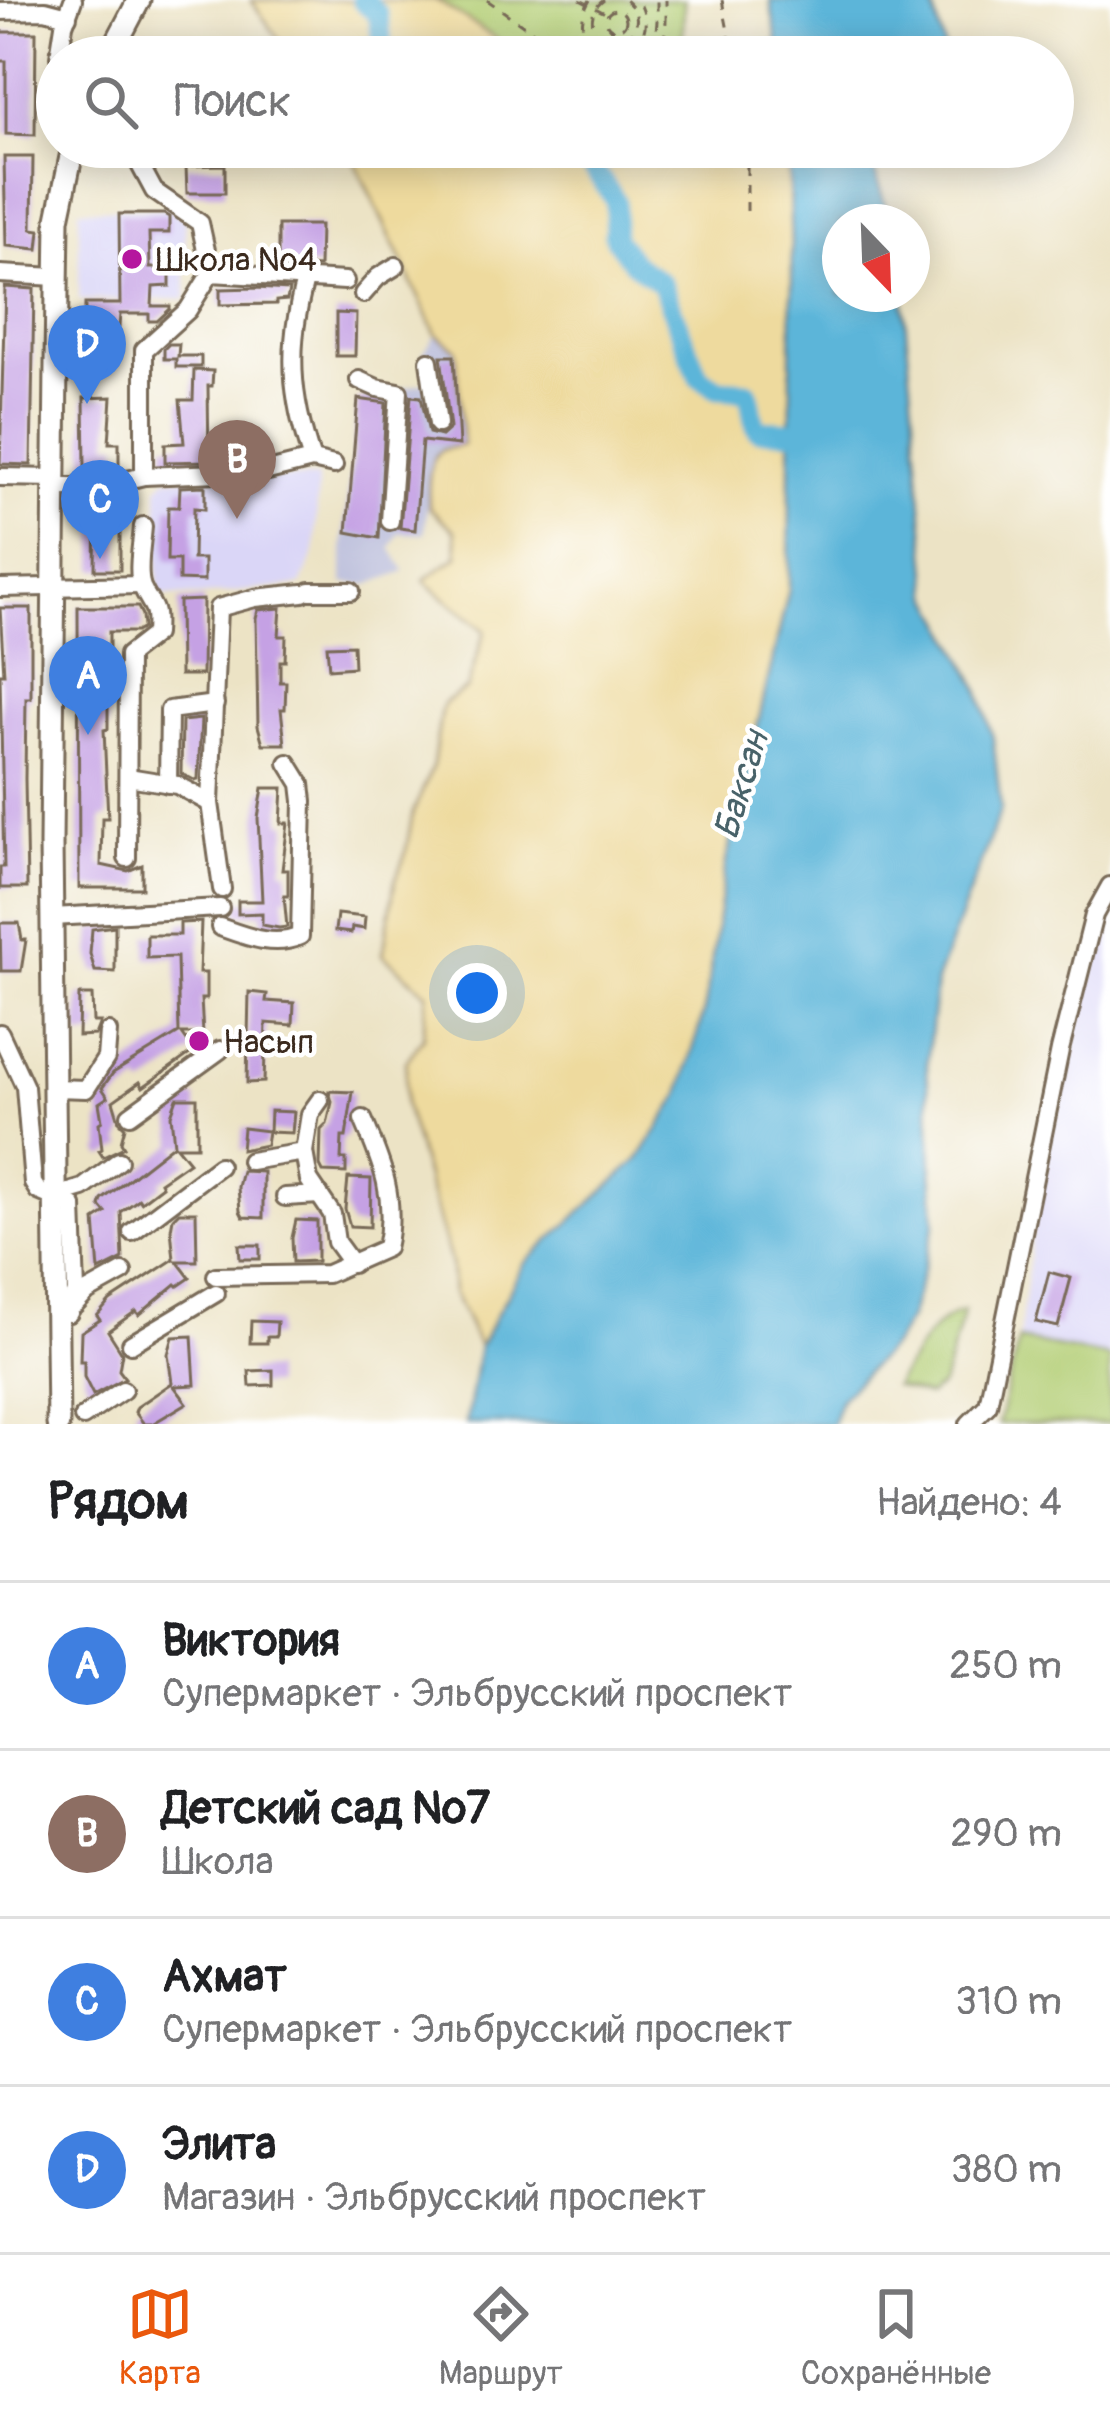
<!DOCTYPE html>
<html lang="ru">
<head>
<meta charset="utf-8">
<style>
	:root { --surface:#fff; --page:#f2f2f2; --text:#202124; --muted:#757577; --line:#e0e0e0; --accent:#ea580c }
	body { margin:0; font-family:Pangolin,sans-serif; background:var(--page); color:var(--text) }
	.compass { position:absolute; left:822px; top:204px; width:108px; height:108px; border-radius:50%; background:var(--surface); box-shadow:0 6px 30px #0003; rotate:157deg }
	.you { position:absolute; left:477px; top:993px; width:42px; height:42px; margin:-30px; border:9px solid #fff; border-radius:50%; background:#1a73e8; box-shadow:0 0 0 18px #1a73e833 }
	.badge { display:grid; place-items:center; width:78px; height:78px; border-radius:50%; background:var(--accent); color:#fff; font-size:39px; font-weight:700 }
	.pin { position:absolute; translate:-50% -99px; filter:drop-shadow(0 3px 6px #0008) }
	.pin::after { content:''; position:absolute; top:63px; width:42px; height:36px; background:inherit; clip-path:polygon(0 0,100% 0,50% 100%) }
	.list { margin:0; padding:0; list-style:none }
	h2 { display:flex; justify-content:space-between; align-items:center; height:156px; margin:0; padding:0 48px; font-size:51px }
	h2 small { font-size:39px; font-weight:400; color:var(--muted) }
	.list li { display:grid; grid-template-columns:78px 1fr auto; gap:36px; align-items:center; box-sizing:border-box; height:168px; padding:0 48px; border-top:3px solid var(--line) }
	.list b { display:block; font-size:45px; white-space:nowrap }
	.list p { margin:0; font-size:39px; white-space:nowrap; color:var(--muted) }
	.list em { font-size:39px; font-style:normal; color:var(--muted) }
	.icon { flex:none; width:66px; height:66px; fill:none; stroke:currentColor; stroke-width:2; stroke-linecap:round; stroke-linejoin:round }
	.map { position:relative; flex:none; width:1110px; height:1424px; overflow:hidden }
	.search { position:absolute; background:var(--surface); box-shadow:0 6px 30px #0003; left:36px; right:36px; top:36px; height:132px; display:flex; align-items:center; gap:30px; box-sizing:border-box; padding:0 42px; border-radius:66px; color:var(--muted); font-size:45px }
	.sheet { height:828px; background:var(--surface) }
	nav { display:flex; justify-content:space-around; align-items:center; box-sizing:border-box; height:168px; border-top:3px solid var(--line); background:var(--surface); font-size:33px; color:var(--muted) }
	nav a { display:grid; justify-items:center; gap:6px }
	nav .on { color:var(--accent) }
	.map>svg:first-child { display:block }
</style>
</head>
<body>
<div class="map">
<svg width="1110" height="1424" viewBox="0 0 1110 1424">
	<rect width="100%" height="100%" fill="#fff"/>
	<filter id="ink" filterUnits="userSpaceOnUse"><feTurbulence type="fractalNoise" baseFrequency=".00833" numOctaves="2"/><feDisplacementMap in="SourceGraphic" scale="24" xChannelSelector="R" yChannelSelector="G"/><feConvolveMatrix kernelMatrix="1 2 1 2 8 2 1 2 1" color-interpolation-filters="sRGB"/></filter>
	<filter id="wash" filterUnits="userSpaceOnUse"><feTurbulence type="fractalNoise" baseFrequency=".004" numOctaves="4" result="noise"/><feDisplacementMap in="SourceGraphic" scale="48" xChannelSelector="R" yChannelSelector="G"/><feGaussianBlur stdDeviation="2.7" result="paint"/><feColorMatrix in="noise" values="0 0 0 0 0 0 0 0 0 0 0 0 0 0 0 0 0 1.4 0 .05"/><feComposite in="paint" operator="in"/></filter>
	<g filter="url(#wash)">
		<rect width="100%" height="100%" fill="#ece3c5"/>
		<!-- built -->
		<g fill="#dad6f7">
			<path d="M79 209H170L185 220 186 299 79 300Z"/>
			<path d="M167 478H318L315 552 301 585 197 596 158 595V487Z"/>
			<path d="M1110 904V1357L1019 1340 1041 1167Z"/>
		</g>
		<!-- industrial -->
		<path fill="#c0c2dd" d="M436 334 456 349 463 445 428 484 425 534 399 533 391 548 405 571 368 585 343 583V539L358 400 426 382 423 353Z"/>
		<!-- green -->
		<g fill="#b2cd73" stroke="#767c48" stroke-width="3">
			<path d="M436 0H684L683 35 673 57H555L515 51Z"/>
			<path d="M964 1311 942 1385 928 1396 894 1386C913 1359 930 1319 964 1311Z"/>
			<path d="M1019 1340 1110 1357V1424H998Z"/>
		</g>
		<!-- sand -->
		<g fill="#eeda9e" stroke="#94825e" stroke-width="3">
			<path d="M251 0H436L515 51 555 57H291Z"/>
			<path d="M348 147H788L792 276 789 589 726 862 705 1007 680 1095 639 1159 524 1264 479 1347 453 1292 451 1263 405 1105 406 1062 423 1037 427 993 383 955 395 881 405 855 413 813 433 765 441 710 444 703 467 688 485 631C465 612 443 600 424 580L458 556 455 531 429 507C428 492 426 456 444 449 450 447 457 448 463 445L456 349 436 334Z"/>
		</g>
		<!-- water -->
		<g fill="#5cb5d9" stroke="#4c707c" stroke-width="3">
			<path d="M770 0H931L944 45 943 57H780Z"/>
			<path d="M788 147H867L890 222H840V294H903L930 594 979 689 993 738 1001 809 936 981 927 1065 935 1224 923 1269 910 1316 895 1342 841 1398 832 1424H466L479 1347 524 1264 639 1159 680 1095 705 1007 726 862 789 589 792 276Z"/>
		</g>
		<g fill="none" stroke-linecap="round" stroke-linejoin="round">
			<!-- river -->
			<g stroke="#5cb5d9" stroke-width="21">
				<path d="M362 0 378 14 383 48 391 57"/>
				<path d="M578 147 616 201 614 237 632 262 661 283 699 377 719 389 747 391C754 405 750 417 758 430L818 433"/>
			</g>
		</g>
		<g id="blocks">
			<!-- building -->
			<g fill="#c5a1e4">
				<path d="M0 32H36L35 135 6 134V61H0Z"/>
				<path d="M4 157H33L32 229 40 230 38 249 6 246Z"/>
				<path d="M225 165V193H187L186 166Z"/>
				<path d="M119 214H164L169 217V233H149L150 268H170V286L153 287 152 306H170V309L157 321H149V314H120L119 327H111V372H84L85 304H120Z"/>
				<path d="M278 225H320L319 267 278 264Z"/>
				<path d="M5 287 34 289 31 465 0 464Z"/>
				<path d="M220 289 256 288 289 290 287 300 276 301V304L220 305Z"/>
				<path d="M336 313 356 314 355 356H336Z"/>
				<path d="M169 344H179L178 356H201V367H176V359H164V349Z"/>
				<path d="M441 356H454L459 445 422 441 415 530 400 528 411 396 421 397 429 433 441 436 450 428Z"/>
				<path d="M194 370 213 371 212 386H208L209 461 165 462V444L184 443 180 400H193Z"/>
				<path d="M112 397 109 443H119V466H85L84 398Z"/>
				<path d="M358 399 386 403 379 538 347 532Z"/>
				<path d="M205 486V509L194 508 193 559H204V581L179 580V560H167L168 507H179L180 487Z"/>
				<path d="M120 497V570H95L96 500Z"/>
				<path d="M203 600 202 675H180L179 601Z"/>
				<path d="M78 607H138L142 615 143 628 136 632H109V673H115V694H108V729L104 730 108 818H102L101 865 128 871 142 865V888H79Z"/>
				<path d="M0 608H31V698H26L25 779 27 888H0V867H4L0 674H4Z"/>
				<path d="M281 608 279 636H286L285 661H280V682H286L285 709H281L285 744H263L258 726 256 618 258 610Z"/>
				<path d="M353 645 354 667 329 669 327 646Z"/>
				<path d="M201 719 198 779 194 780 181 773 182 721Z"/>
				<path d="M263 788H283L281 823H288L282 870H288V896H284L287 927 279 928 262 925V913L238 914V901H262L258 818Z"/>
				<path d="M337 914 365 917 364 929 352 927 351 933 335 931Z"/>
				<path d="M201 922 199 973H206V999H201L203 1034H182L194 1051 143 1087 140 1082 113 1101 119 1121 125 1127 121 1142 124 1147 103 1157 99 1151 102 1149 99 1123 102 1121 99 1103 108 1097 102 1088 113 1073 179 1033 177 957 147 958V935H180V923Z"/>
				<path d="M0 923H19L22 940H26L21 971H1Z"/>
				<path d="M115 926V972L95 971 90 954 92 929Z"/>
				<path d="M249 992 267 994 266 1001 294 1003 293 1025 266 1023 264 1082 247 1083Z"/>
				<path d="M79 995H92L93 1022H100L95 1035 78 1036Z"/>
				<path d="M329 1091 353 1092 346 1137H342L341 1159H346V1173L323 1172 320 1166 321 1130 327 1124 332 1102Z"/>
				<path d="M177 1098H197V1146H176L189 1162 160 1182 162 1186 141 1202 139 1199 121 1212 123 1259 99 1271 95 1220 106 1213 100 1206 102 1200 174 1144 171 1115Z"/>
				<path d="M270 1111 294 1112 292 1133 269 1132Z"/>
				<path d="M243 1128 268 1131 266 1145 241 1150Z"/>
				<path d="M242 1171 263 1172V1218L243 1217 240 1211 238 1187Z"/>
				<path d="M348 1178 371 1179 370 1227 350 1226 345 1209Z"/>
				<path d="M179 1212H196L197 1261H177L190 1278 178 1286 176 1284 139 1315 136 1311 108 1331 122 1353 119 1370 125 1378 93 1395 84 1377V1361H80L81 1332 100 1320 97 1316 110 1301 174 1259 171 1229 173 1218Z"/>
				<path d="M296 1220 317 1221V1261L293 1262 292 1238Z"/>
				<path d="M239 1245H260V1259H240Z"/>
				<path d="M1049 1272 1071 1278 1058 1327 1036 1322Z"/>
				<path d="M251 1321 277 1322 276 1337H267V1343H250Z"/>
				<path d="M192 1336 195 1385 174 1386 187 1403 152 1424H144L135 1412 137 1407 172 1383 168 1354 173 1337Z"/>
				<path d="M273 1370V1385L250 1386 249 1371Z"/>
			</g>
		</g>
	</g>
	<g filter="url(#ink)">
		<use href="#blocks" fill-opacity="0" stroke="#796b58" stroke-width="3"/>
		<g fill="none" stroke-linecap="round" stroke-linejoin="round">
			<defs>
				<g id="minor">
					<path d="M0 11 45 10 68 16"/>
					<path d="M59 57 64 25 73 0"/>
					<path d="M140 165 154 191 200 223 211 273"/>
					<path d="M0 274 57 277"/>
					<path d="M305 280C287 347 290 395 312 460"/>
					<path d="M363 294 378 277 396 266"/>
					<path d="M429 361 438 424"/>
					<path d="M359 380 377 388 399 392 390 521"/>
					<path d="M144 476V350L188 310 211 273 345 281"/>
					<path d="M0 477 57 478"/>
					<path d="M57 487H98L144 476 268 471 312 460 334 465"/>
					<path d="M0 588 141 585"/>
					<path d="M310 591H351"/>
					<path d="M128 777 177 785 210 803"/>
					<path d="M168 784 169 710 215 704"/>
					<path d="M127 858 128 655 155 634C157 603 153 611 142 587 136 572 142 543 143 526"/>
					<path d="M222 889 210 803 218 608 255 598 303 593"/>
					<path d="M52 917 220 908"/>
					<path d="M220 927C245 936 274 948 300 936L303 801 301 784 288 763"/>
					<path d="M0 1033 25 1087 33 1183 38 1191 73 1206 76 1292 69 1313"/>
					<path d="M55 1088 86 1089 106 1058 108 1032"/>
					<path d="M130 1115 220 1050"/>
					<path d="M304 1152 310 1114 320 1100"/>
					<path d="M250 1161 304 1152 309 1180 332 1214 336 1242 352 1264"/>
					<path d="M56 1196 83 1188 119 1161"/>
					<path d="M285 1197 320 1195"/>
					<path d="M132 1232 219 1166"/>
					<path d="M216 1276 327 1274 386 1248C397 1199 382 1163 363 1119"/>
					<path d="M75 1305 87 1292 123 1272"/>
					<path d="M131 1344 216 1293"/>
					<path d="M83 1417 123 1390"/>
					<path d="M969 1424 988 1405 1060 1050 1094 915 1110 886"/>
				</g>
				<g id="major">
					<path d="M109 57 139 0"/>
					<path d="M58 1424 51 844 56 364 58 219 73 147"/>
				</g>
			</defs>
			<!-- minor casing -->
			<use href="#minor" stroke="#796b58" stroke-width="22"/>
			<!-- major casing -->
			<use href="#major" stroke="#796b58" stroke-width="27"/>
			<!-- path -->
			<g stroke="#796b58" stroke-width="3" stroke-dasharray="9 9" stroke-linecap="butt">
				<path d="M487 0 569 57"/>
				<path d="M580 0 605 13"/>
				<path d="M590 0C551 66 676 66 638 0"/>
				<path d="M604 0C590 10 588 26 601 38L615 43 631 35C640 22 638 10 625 0"/>
				<path d="M722 0 733 57"/>
				<circle cx="616" cy="20" r="10"/>
				<path d="M637 57C660 46 657 22 657 0"/>
				<path d="M654 57C668 41 666 21 666 0"/>
				<path d="M747 211V147"/>
			</g>
			<!-- minor -->
			<use href="#minor" stroke="#fff" stroke-width="16"/>
			<!-- major -->
			<use href="#major" stroke="#fff" stroke-width="21"/>
		</g>
	</g>
	<!-- markers -->
	<g fill="#b5179e" stroke="#fff" stroke-width="4.5">
		<circle cx="132" cy="259" r="12"/>
		<circle cx="199" cy="1041" r="12"/>
	</g>
	<g text-anchor="middle" stroke-width="9" stroke-linejoin="round" paint-order="stroke">
		<!-- poi labels -->
		<g font-size="33" fill="#3b2a1e" stroke="#fff" text-anchor="start">
			<text x="156" y="271">Школа №4</text>
			<text x="223" y="1053">Насып</text>
		</g>
		<!-- water labels -->
		<g font-size="36" font-style="italic" fill="#486269" stroke="#fff">
			<text transform="translate(740 785) rotate(-73)" y="13">Баксан</text>
		</g>
	</g>
</svg>
<svg class="compass" viewBox="-18 -18 36 36"><path d="M0-13l5 13h-10z" fill="#e53935"/><path d="M0 13l5-13h-10z" fill="#757577"/></svg>
<div class="you"></div>
<div class="pin badge" style="left:88px;top:735px;background:#3f7fe0">A</div>
<div class="pin badge" style="left:237px;top:519px;background:#8d6e63">B</div>
<div class="pin badge" style="left:100px;top:559px;background:#3f7fe0">C</div>
<div class="pin badge" style="left:87px;top:404px;background:#3f7fe0">D</div>
<div class="search"><svg class="icon" aria-label="search" viewBox="0 0 24 24"><circle cx="10" cy="10" r="6"/><path d="M15 15l6 6"/></svg>Поиск</div>
</div>
<section class="sheet">
<h2>Рядом<small>Найдено: 4</small></h2>
<ul class="list">
<li><span class="badge" style="background:#3f7fe0">A</span><div><b>Виктория</b><p>Супермаркет · Эльбрусский проспект</p></div><em>250 m</em></li>
<li><span class="badge" style="background:#8d6e63">B</span><div><b>Детский сад №7</b><p>Школа</p></div><em>290 m</em></li>
<li><span class="badge" style="background:#3f7fe0">C</span><div><b>Ахмат</b><p>Супермаркет · Эльбрусский проспект</p></div><em>310 m</em></li>
<li><span class="badge" style="background:#3f7fe0">D</span><div><b>Элита</b><p>Магазин · Эльбрусский проспект</p></div><em>380 m</em></li>
</ul>
</section>
<nav>
<a class="on"><svg class="icon" aria-label="map" viewBox="0 0 24 24"><path d="M3 6l6-2 6 2 6-2v14l-6 2-6-2-6 2zM9 4v14M15 6v14"/></svg>Карта</a>
<a><svg class="icon" aria-label="directions" viewBox="0 0 24 24"><path d="M12 3l9 9-9 9-9-9zM9 14v-3h6M13 9l2 2-2 2"/></svg>Маршрут</a>
<a><svg class="icon" aria-label="saved" viewBox="0 0 24 24"><path d="M7 4h10v16l-5-4-5 4z"/></svg>Сохранённые</a>
</nav>
</body>
</html>
